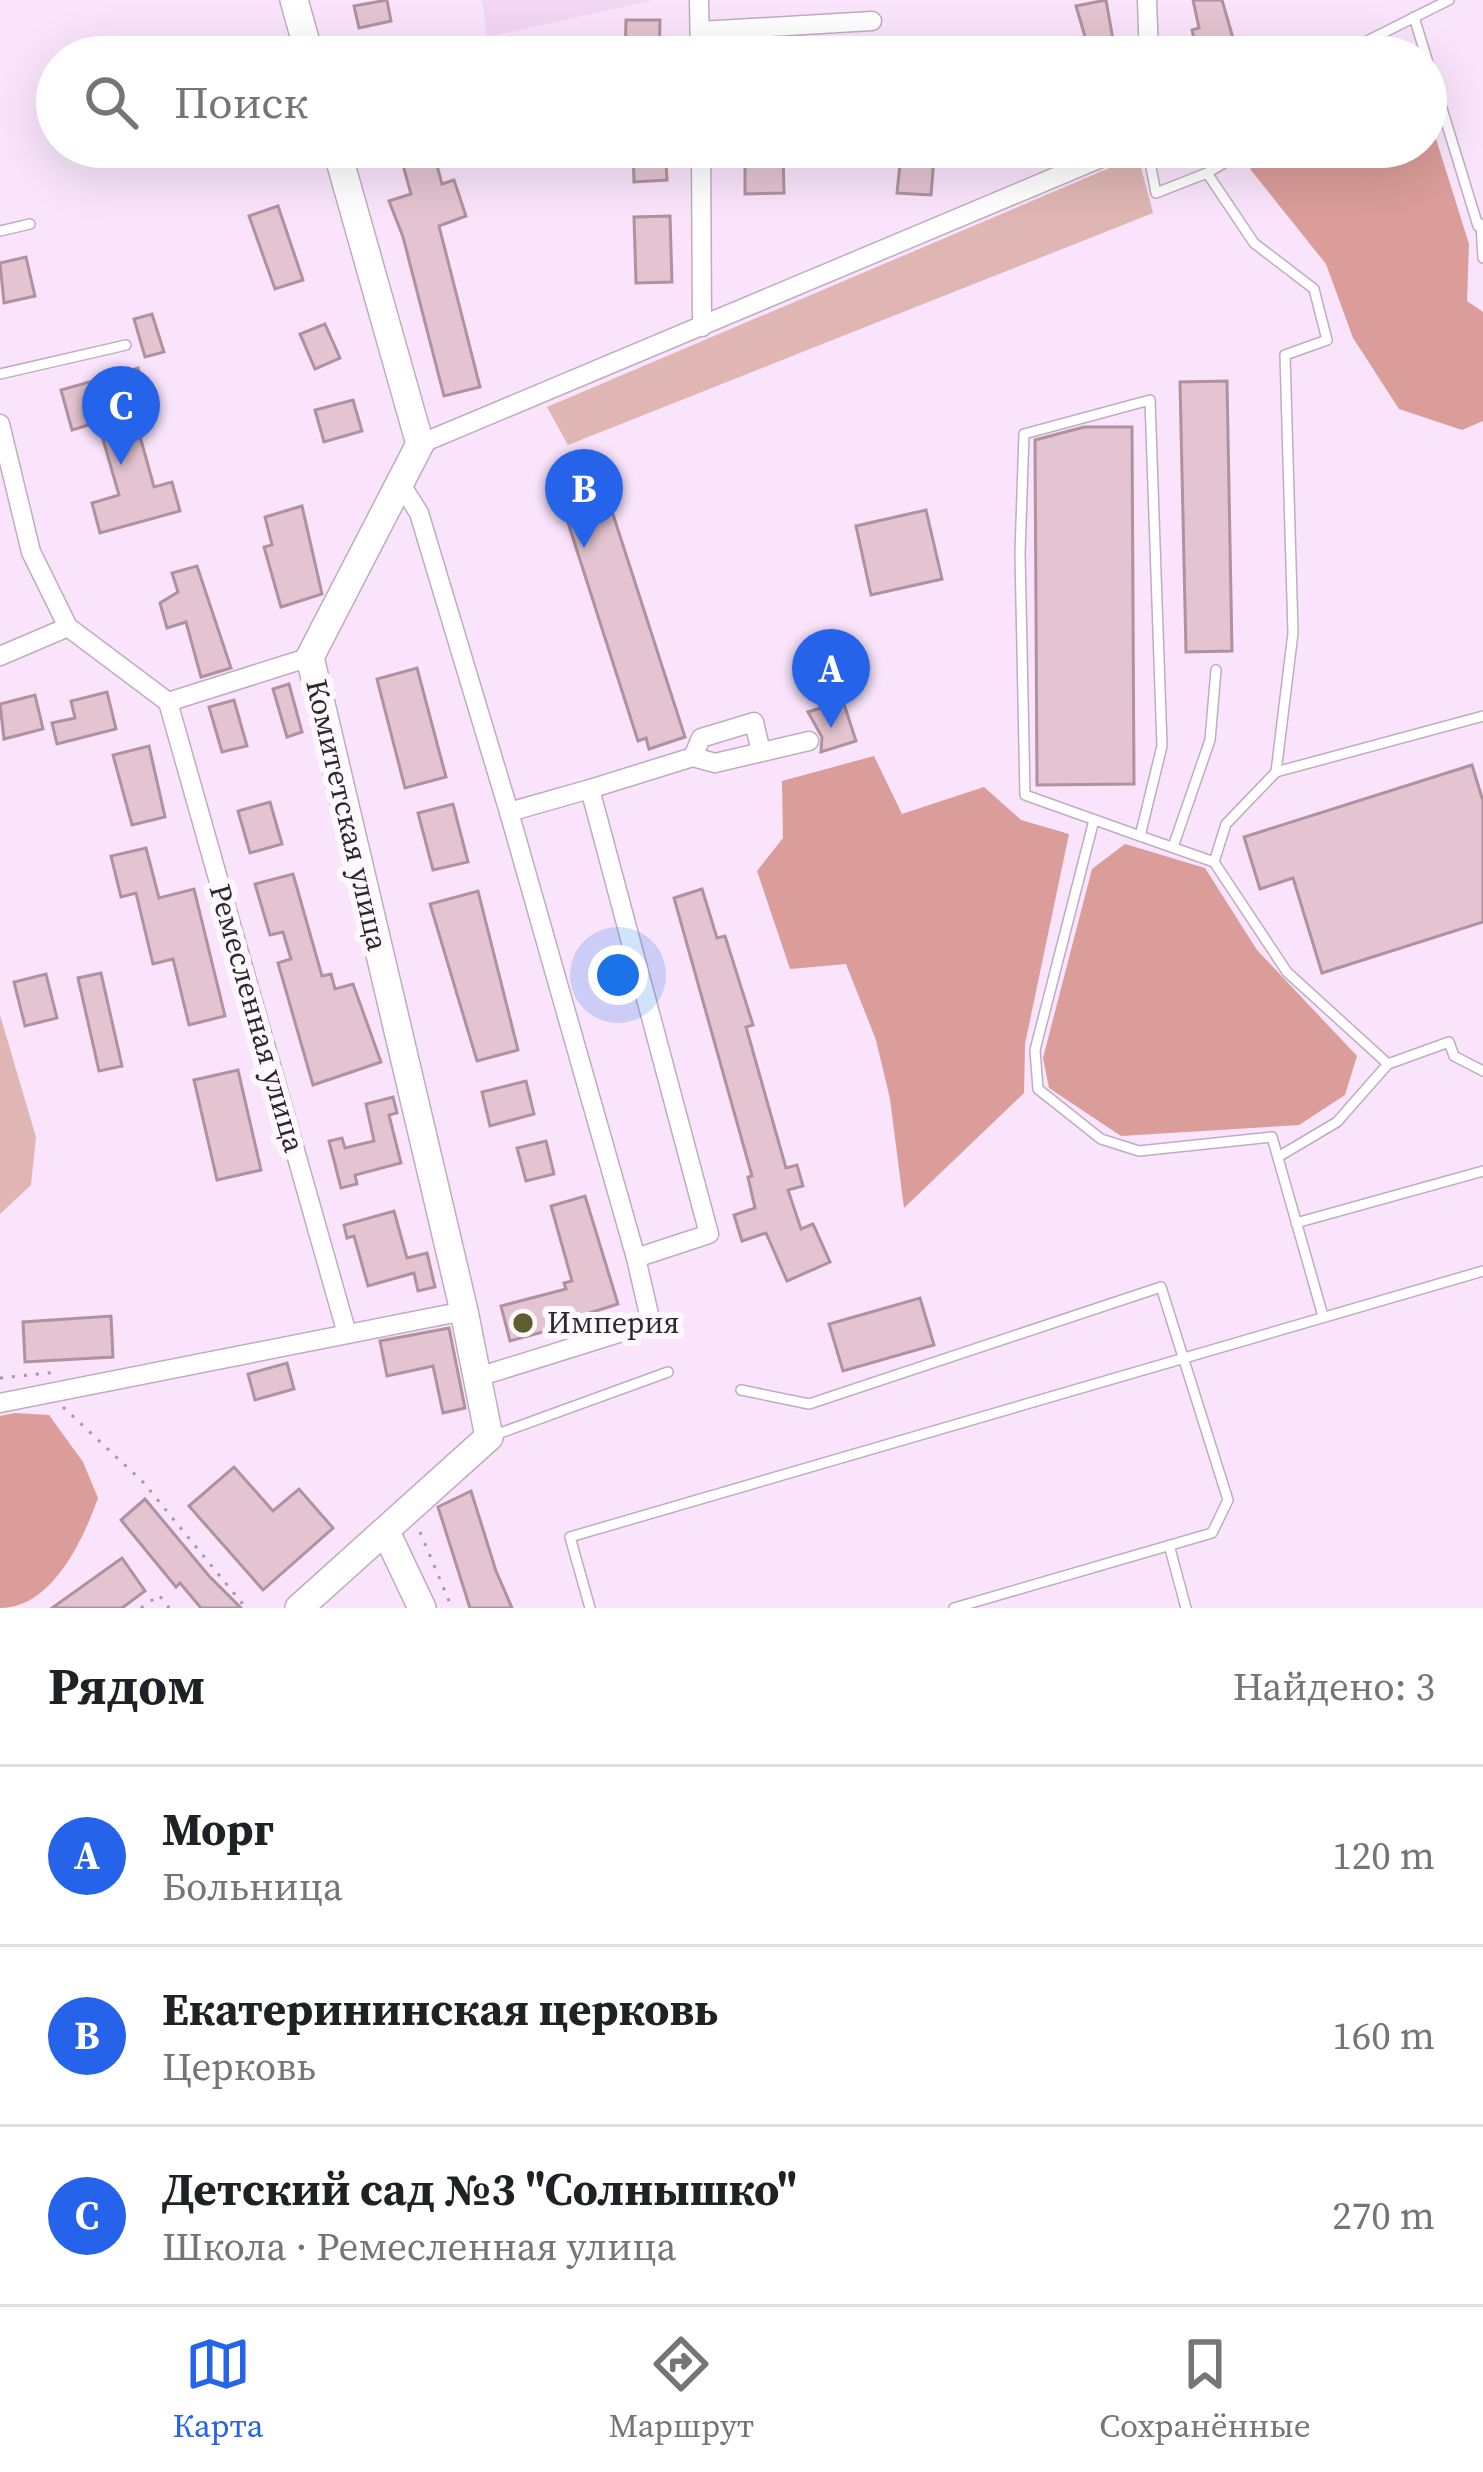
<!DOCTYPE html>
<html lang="ru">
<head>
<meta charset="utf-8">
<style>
	:root { --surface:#fff; --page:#f6f6f6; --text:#202124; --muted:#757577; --line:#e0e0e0; --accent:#2563eb }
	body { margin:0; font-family:"Source Serif 4",serif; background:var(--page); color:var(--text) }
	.you { position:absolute; left:618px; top:975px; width:42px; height:42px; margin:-30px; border:9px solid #fff; border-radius:50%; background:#1a73e8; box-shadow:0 0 0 18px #1a73e833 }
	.badge { display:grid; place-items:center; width:78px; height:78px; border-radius:50%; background:var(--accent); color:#fff; font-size:39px; font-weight:700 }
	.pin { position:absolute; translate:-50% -99px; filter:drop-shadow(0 3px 6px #0008) }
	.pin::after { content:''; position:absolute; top:63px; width:42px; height:36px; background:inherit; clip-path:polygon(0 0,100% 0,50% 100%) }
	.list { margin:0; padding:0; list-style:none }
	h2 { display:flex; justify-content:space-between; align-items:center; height:156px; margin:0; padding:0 48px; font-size:51px }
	h2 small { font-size:39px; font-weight:400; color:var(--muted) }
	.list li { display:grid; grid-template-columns:78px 1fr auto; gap:36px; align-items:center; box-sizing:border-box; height:180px; padding:0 48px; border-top:3px solid var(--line) }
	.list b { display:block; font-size:45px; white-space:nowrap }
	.list p { margin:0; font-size:39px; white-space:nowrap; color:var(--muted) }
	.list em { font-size:39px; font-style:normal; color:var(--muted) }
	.icon { flex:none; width:66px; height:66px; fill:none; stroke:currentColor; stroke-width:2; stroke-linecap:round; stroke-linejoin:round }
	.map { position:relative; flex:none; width:1483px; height:1608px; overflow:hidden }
	.search { position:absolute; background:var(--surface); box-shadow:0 12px 48px #0002; left:36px; right:36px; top:36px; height:132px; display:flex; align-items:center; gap:30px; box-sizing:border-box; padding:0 42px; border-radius:66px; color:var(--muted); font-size:45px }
	.sheet { height:696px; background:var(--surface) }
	nav { display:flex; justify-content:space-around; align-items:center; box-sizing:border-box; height:168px; border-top:3px solid var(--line); background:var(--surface); font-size:33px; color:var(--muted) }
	nav a { display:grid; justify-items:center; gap:6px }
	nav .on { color:var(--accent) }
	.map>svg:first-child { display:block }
</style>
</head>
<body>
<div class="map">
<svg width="1483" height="1608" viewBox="0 0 1483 1608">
	<rect width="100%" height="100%" fill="#f9e4fb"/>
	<!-- built -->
	<path fill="#f2d7f4" d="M482 0H654L487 37Z"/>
	<!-- green -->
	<g fill="#dfb6b3">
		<path d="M1138 156 1153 213 568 445 547 407Z"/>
		<path d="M0 1015 36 1137 31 1185 0 1214Z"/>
	</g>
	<!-- forest -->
	<g fill="#da9d99">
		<path d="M1426 107 1469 244 1467 301 1483 312V421L1462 430 1399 409 1353 338 1326 264 1250 169 1282 147H1426Z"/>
		<path d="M874 756 902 814 984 787 1021 820 1069 834 1025 1044 1024 1093 904 1208 890 1099 876 1040 846 964 790 969 757 871 783 838 782 781Z"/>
		<path d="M1125 844 1205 868 1257 950 1357 1056 1345 1095 1299 1125 1121 1136 1049 1088 1043 1058 1092 869Z"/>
		<path d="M15 1413 49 1415 83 1462 98 1498C83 1540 52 1608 0 1608V1416Z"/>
	</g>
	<!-- building -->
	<g fill="#e3c4d0" stroke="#af929d" stroke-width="3">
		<path d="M387 0 391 21 359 28 354 6Z"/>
		<path d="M1106 0 1116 57H1091L1076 6Z"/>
		<path d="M1193 0H1222L1235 45 1198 55 1192 30 1199 28Z"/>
		<path d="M626 20H660L659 57H625Z"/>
		<path d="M407 147H432L442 184 454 180 466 216 439 226 480 387 444 396 403 237 389 201 411 194 401 158 410 155Z"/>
		<path d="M633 147H665L667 180 634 182Z"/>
		<path d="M783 152 784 193 745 194V153Z"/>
		<path d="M901 155 934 158 931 195 897 193Z"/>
		<path d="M278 206 303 280 275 289 249 216Z"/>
		<path d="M670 216 672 282 636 283 634 217Z"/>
		<path d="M26 257 35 296 4 303 0 263Z"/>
		<path d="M152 314 164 352 145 357 134 319Z"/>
		<path d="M325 324 340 358 315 369 300 334Z"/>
		<path d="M138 368 149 406 133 411 154 487 172 482 180 511 100 533 92 503 119 495 98 422 72 430 61 390Z"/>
		<path d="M1227 381 1232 651 1186 652 1180 382Z"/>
		<path d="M353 400 362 431 324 442 315 410Z"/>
		<path d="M1084 427H1132L1134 784 1037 785 1035 440Z"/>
		<path d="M599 471 685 737 649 749 646 738 638 741 556 485Z"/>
		<path d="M302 506 322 594 281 607 264 547 272 545 265 517Z"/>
		<path d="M926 510 942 579 871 595 856 526Z"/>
		<path d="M197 566 231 668 201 677 186 622 167 628 160 603 178 592 172 573Z"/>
		<path d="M417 668 446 777 405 788 377 679Z"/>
		<path d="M289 684 302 732 287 737 273 689Z"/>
		<path d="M107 692 116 729 57 744 52 723 75 718 71 701Z"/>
		<path d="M35 695 43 729 4 739 0 704Z"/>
		<path d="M234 700 247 746 222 752 209 707Z"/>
		<path d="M843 701 856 741 821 752 822 737 808 712Z"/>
		<path d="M149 746 165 817 132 825 113 755Z"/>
		<path d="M1472 765 1483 801V922L1322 973 1293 878 1260 889 1244 837Z"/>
		<path d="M270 802 282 844 250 853 238 811Z"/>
		<path d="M453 804 468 862 433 870 418 813Z"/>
		<path d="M146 848 159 898 194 889 225 1016 189 1025 173 959 153 964 136 893 121 897 111 856Z"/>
		<path d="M293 874 322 976 331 974 335 989 353 984 381 1062 313 1085 278 963 291 959 283 932 270 935 255 884Z"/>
		<path d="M702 889 717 938 725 936 753 1025 746 1027 786 1168 797 1165 803 1186 788 1190 801 1229 813 1224 830 1262 787 1281 766 1233 742 1241 734 1215 755 1208 748 1177 752 1176 674 898Z"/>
		<path d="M478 891 518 1050 477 1061 430 904Z"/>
		<path d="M101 973 122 1066 99 1071 78 978Z"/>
		<path d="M46 974 57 1018 25 1026 14 982Z"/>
		<path d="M238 1070 261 1170 217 1180 194 1080Z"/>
		<path d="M526 1081 534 1114 490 1126 482 1092Z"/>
		<path d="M393 1097 397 1113 389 1115 401 1163 355 1175 357 1184 341 1188 329 1141 342 1138 345 1148 374 1141 366 1104Z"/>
		<path d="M546 1141 554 1174 526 1181 517 1148Z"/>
		<path d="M585 1196 618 1304 564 1321 565 1326 510 1341 501 1306 566 1289 564 1283 572 1281 551 1206Z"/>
		<path d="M394 1211 407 1258 427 1253 435 1287 418 1291 414 1273 368 1286 354 1236 347 1238 344 1225Z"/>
		<path d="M920 1298 934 1345 843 1371 829 1324Z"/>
		<path d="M111 1316 113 1357 25 1362 23 1322Z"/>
		<path d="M449 1328 465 1408 443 1413 433 1366 387 1376 380 1341Z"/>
		<path d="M287 1363 294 1389 255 1400 248 1374Z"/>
		<path d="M234 1467 273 1511 299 1489 333 1528 263 1590 189 1506Z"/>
		<path d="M471 1491 496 1571 512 1608H470L438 1507Z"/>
		<path d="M145 1499 209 1576 241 1608H201L180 1583 176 1587 121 1520Z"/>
		<path d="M122 1558 145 1591 122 1608H52Z"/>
	</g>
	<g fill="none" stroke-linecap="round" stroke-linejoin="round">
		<defs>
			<g id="lane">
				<path d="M1414 17 1478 226"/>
				<path d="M1335 57 1449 0"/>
				<path d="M1147 147 1156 193 1207 173 1254 243 1314 289 1327 340 1285 355 1293 633 1276 772 1226 824 1214 862"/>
				<path d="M1207 173 1251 147"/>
				<path d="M1481 224 1483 258"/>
				<path d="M0 231 30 224"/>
				<path d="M0 374 126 345"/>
				<path d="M1150 400 1162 746 1140 836 1025 795 1020 553 1024 434Z"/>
				<path d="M1276 772 1483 716"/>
				<path d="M1094 820 1035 1050 1038 1089 1101 1139 1139 1151 1272 1137 1323 1316"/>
				<path d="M1140 836 1214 862 1287 972 1388 1064 1337 1122 1278 1157"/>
				<path d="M1173 847 1210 740 1216 670"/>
				<path d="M1388 1064 1449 1042 1454 1056 1483 1071"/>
				<path d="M1296 1223 1483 1171"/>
				<path d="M741 1390 809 1404 1161 1287 1228 1500 1212 1533 954 1608"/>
				<path d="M492 1436 668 1372"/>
				<path d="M1169 1545 1186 1608"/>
				<path d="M590 1608 570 1537 1483 1271"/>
			</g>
			<g id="street">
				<path d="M699 0 700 57"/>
				<path d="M1147 0 1149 57"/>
				<path d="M700 31 872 21"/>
				<path d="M701 147 702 327"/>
				<path d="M0 424 31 552 68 627 168 702 310 657"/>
				<path d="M420 444 1127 147"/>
				<path d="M402 486 419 513 509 812"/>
				<path d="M0 656 68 627"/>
				<path d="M168 702 347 1334"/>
				<path d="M693 757 701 738 754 722 761 752"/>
				<path d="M590 789 693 757 715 763 809 741"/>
				<path d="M478 1377 651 1323 636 1258 709 1234 590 789 509 812 636 1258"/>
				<path d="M0 1403 464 1311"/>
			</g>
			<g id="secondary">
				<path d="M294 0 310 57"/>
				<path d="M386 1532 422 1608"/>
				<path d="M299 1608 489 1437 464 1311 310 657 420 444 336 147"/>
			</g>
		</defs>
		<!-- lane casing -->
		<use href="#lane" stroke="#c0acc2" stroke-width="12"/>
		<!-- street casing -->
		<use href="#street" stroke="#c0acc2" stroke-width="21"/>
		<!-- secondary casing -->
		<use href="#secondary" stroke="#c0acc2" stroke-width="30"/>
		<!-- path -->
		<g stroke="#a898a9" stroke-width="3" stroke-dasharray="3 9" stroke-linecap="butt">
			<path d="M0 1378 58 1372"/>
			<path d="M63 1407 143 1482 246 1608"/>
			<path d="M420 1532 452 1608"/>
			<path d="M141 1608 159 1595 169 1608"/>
		</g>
		<!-- lane -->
		<use href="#lane" stroke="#fff" stroke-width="9"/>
		<!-- street -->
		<use href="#street" stroke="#fff" stroke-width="18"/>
		<!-- secondary -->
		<use href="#secondary" stroke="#fff" stroke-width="27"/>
	</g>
	<!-- markers -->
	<circle fill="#5c5f2c" stroke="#fcf8fc" stroke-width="4.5" cx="523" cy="1323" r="12"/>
	<g text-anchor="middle" stroke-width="12" stroke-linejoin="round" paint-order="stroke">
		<!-- street labels -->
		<g font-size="30" fill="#2e262e" stroke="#fcf8fc">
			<text transform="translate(347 815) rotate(77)" y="10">Комитетская улица</text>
			<text transform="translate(257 1018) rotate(74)" y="10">Ремесленная улица</text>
		</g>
		<!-- poi labels -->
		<g font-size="30" fill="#2e262e" stroke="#fcf8fc" text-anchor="start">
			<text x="547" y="1333">Империя</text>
		</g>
	</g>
</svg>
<div class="you"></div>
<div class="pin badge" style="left:831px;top:728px">A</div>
<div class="pin badge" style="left:584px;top:548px">B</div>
<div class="pin badge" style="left:121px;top:465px">C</div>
<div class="search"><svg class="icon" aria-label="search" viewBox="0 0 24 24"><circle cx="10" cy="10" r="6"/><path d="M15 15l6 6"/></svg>Поиск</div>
</div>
<section class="sheet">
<h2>Рядом<small>Найдено: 3</small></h2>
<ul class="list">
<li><span class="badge">A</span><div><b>Морг</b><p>Больница</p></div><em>120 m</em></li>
<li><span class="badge">B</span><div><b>Екатерининская церковь</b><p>Церковь</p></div><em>160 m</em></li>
<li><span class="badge">C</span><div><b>Детский сад №3 &quot;Солнышко&quot;</b><p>Школа · Ремесленная улица</p></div><em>270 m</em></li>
</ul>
</section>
<nav>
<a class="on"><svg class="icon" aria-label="map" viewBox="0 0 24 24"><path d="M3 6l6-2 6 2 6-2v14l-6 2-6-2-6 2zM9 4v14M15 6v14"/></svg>Карта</a>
<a><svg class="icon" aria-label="directions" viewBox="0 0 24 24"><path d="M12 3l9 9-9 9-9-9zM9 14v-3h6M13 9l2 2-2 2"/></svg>Маршрут</a>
<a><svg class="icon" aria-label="saved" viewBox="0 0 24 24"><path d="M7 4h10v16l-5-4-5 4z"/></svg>Сохранённые</a>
</nav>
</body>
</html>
